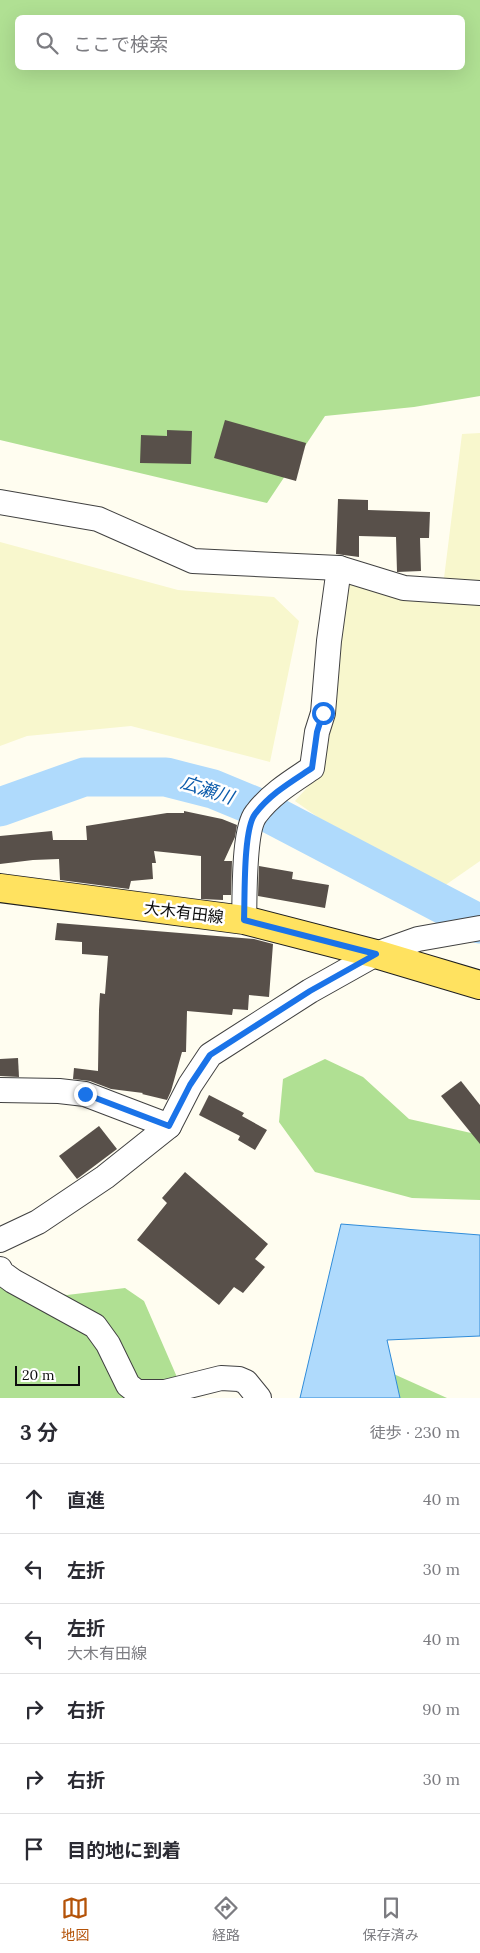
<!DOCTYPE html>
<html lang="ja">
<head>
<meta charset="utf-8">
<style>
	:root { --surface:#fff; --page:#f7f7f7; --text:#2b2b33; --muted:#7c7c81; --line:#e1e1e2; --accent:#b45309 }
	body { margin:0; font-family:Lora,"Noto Sans JP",serif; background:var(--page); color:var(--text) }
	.scale { position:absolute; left:15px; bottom:12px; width:65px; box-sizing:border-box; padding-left:5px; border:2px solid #0e0e0e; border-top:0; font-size:14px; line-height:18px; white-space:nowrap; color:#0e0e0e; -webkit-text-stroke:4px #fff; paint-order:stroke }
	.stop { position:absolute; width:15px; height:15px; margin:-11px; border:4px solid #1a73e8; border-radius:50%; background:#fff }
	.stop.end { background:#1a73e8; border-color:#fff; box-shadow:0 1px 5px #0008 }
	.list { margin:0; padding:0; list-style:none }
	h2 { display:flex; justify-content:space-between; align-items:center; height:65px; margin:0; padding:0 20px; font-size:21px }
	h2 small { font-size:16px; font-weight:400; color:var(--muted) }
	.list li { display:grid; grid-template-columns:32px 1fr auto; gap:15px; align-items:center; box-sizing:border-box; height:70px; padding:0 20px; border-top:1px solid var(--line) }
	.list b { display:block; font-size:19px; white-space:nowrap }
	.list p { margin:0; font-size:16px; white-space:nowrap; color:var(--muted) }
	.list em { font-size:16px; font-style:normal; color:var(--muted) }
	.icon { flex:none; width:28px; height:28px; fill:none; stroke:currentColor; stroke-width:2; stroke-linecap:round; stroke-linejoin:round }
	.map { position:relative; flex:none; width:480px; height:1398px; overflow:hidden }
	.search { position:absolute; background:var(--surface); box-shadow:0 5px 20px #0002; left:15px; right:15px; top:15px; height:55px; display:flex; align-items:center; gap:12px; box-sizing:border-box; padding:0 18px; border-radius:8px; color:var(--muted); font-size:19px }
	.sheet { height:485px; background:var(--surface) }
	nav { display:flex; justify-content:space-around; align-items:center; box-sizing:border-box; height:70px; border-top:1px solid var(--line); background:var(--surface); font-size:14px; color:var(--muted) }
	nav a { display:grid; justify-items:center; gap:2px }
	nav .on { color:var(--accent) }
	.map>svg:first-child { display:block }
</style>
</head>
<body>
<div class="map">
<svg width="480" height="1398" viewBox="0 0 480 1398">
	<rect width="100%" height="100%" fill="#fffdf0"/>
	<!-- farmland -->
	<g fill="#f8f7cd">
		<path d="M480 433V861L444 886 319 818 295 801 323 770 339 663 347 580 441 602 462 434Z"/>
		<path d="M0 542 178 590 274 597 299 621 270 762 131 726 27 736 0 746Z"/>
	</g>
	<!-- forest -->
	<g fill="#b0e093" fill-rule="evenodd">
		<path d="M0 0H480V396L414 407 325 416 267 503 0 440ZM18 18H462V68H18Z"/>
		<path d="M325 1059 363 1077 409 1119 480 1135V1200L412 1198 315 1172 279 1122 283 1079Z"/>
		<path d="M0 1282 67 1295 125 1288 144 1301 186 1398H0Z"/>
		<path d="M367 1362 447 1398H372Z"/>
	</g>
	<!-- water -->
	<path fill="#afdafc" stroke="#2f8bd9" d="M341 1224 480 1235V1336L387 1340 400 1398H300Z"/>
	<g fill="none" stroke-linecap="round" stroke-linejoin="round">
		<!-- river -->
		<path stroke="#afdafc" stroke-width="39" d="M0 807 84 777H166L213 789 259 808 480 924"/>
	</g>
	<!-- building -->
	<g fill="#58504a">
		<path d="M225 420 306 443 296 481 214 458Z"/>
		<path d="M167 430 192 431 191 464 140 463 141 435 167 436Z"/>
		<path d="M338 499 368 500V510L430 512 429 538H420L421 571 397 572 396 537 359 536V557L336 554Z"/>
		<path d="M184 811 222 819 237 825 235 837 224 861H232L231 895H223V900L201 899V856L154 851 156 863H152L153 879 131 881 129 889 60 880 59 859 33 860 0 864V836L52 831 53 840H87L86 826 167 813H184Z"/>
		<path d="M259 866 293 872 292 879 329 885 325 908 258 896Z"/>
		<path d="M57 923 254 939 273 944 269 997 249 995 248 1010 233 1009 232 1015 187 1011 186 1052H182L171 1091 167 1100 142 1094 143 1093 111 1089 90 1081 73 1079 74 1068 98 1071 99 1010 100 993 105 994 108 956 82 954V942L55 940Z"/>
		<path d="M18 1058 19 1077 0 1076V1059Z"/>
		<path d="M461 1081 480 1105V1144L441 1096Z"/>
		<path d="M209 1095 244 1113 242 1116 267 1130 255 1150 238 1140 240 1136 199 1115Z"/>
		<path d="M99 1126 117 1149 77 1179 59 1156Z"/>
		<path d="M185 1172 268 1244 255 1259 265 1267 243 1293 234 1287 219 1305 137 1240 167 1203 162 1198Z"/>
	</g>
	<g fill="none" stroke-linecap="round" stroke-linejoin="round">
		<defs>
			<g id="minor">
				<path d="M0 502 98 519 193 561 339 568 404 588 480 593"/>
				<path d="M244 920C245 898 243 830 256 814 271 794 291 782 312 768L317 732 323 713 329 641 339 568"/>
				<path d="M0 1090 59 1091 85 1094 169 1126"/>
				<path d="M0 1240 38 1222 105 1177 169 1126 190 1085 210 1055 310 991 376 954 418 939 480 928"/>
				<path d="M0 1269 2 1273 13 1281 95 1326 108 1344 128 1385 137 1392H165L221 1378 239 1379 246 1382 259 1398"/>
			</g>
			<path id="major" d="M0 888 244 920 376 954 480 985"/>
		</defs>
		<!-- minor casing -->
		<use href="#minor" stroke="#414141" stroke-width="26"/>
		<!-- major casing -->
		<use href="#major" stroke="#1f1f1f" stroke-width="30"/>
		<!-- minor -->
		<use href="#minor" stroke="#fff" stroke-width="24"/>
		<!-- major -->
		<use href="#major" stroke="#ffe260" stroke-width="28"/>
	</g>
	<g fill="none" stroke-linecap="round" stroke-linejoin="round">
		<!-- route -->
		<path stroke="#1a73e8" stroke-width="6" d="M85 1094 169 1126 190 1085 210 1055 310 991 376 954 244 920C245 898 243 830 255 814 270 794 291 782 312 768L317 732 323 713"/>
	</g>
	<g text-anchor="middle" stroke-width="5" stroke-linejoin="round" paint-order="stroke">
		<!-- street labels -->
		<g font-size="16" fill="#0e0e0e" stroke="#fff">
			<text transform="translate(184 912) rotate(7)" y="6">大木有田線</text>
		</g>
		<!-- water labels -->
		<g font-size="18" font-style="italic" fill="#0c5cac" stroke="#fff">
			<text transform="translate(207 790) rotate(18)" y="6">広瀬川</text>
		</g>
	</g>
</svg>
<div class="scale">20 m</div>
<div class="stop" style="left:323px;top:713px"></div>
<div class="stop end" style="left:85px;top:1094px"></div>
<div class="search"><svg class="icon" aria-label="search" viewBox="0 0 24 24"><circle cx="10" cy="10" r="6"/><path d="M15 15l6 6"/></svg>ここで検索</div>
</div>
<section class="sheet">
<h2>3 分<small>徒歩 · 230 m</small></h2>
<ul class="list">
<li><svg class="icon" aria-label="ahead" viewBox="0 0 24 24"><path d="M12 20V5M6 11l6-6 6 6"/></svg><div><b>直進</b></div><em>40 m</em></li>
<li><svg class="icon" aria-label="left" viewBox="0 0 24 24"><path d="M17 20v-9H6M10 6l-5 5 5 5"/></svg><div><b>左折</b></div><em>30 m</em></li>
<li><svg class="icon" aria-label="left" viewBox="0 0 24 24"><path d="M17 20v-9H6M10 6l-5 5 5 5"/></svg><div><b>左折</b><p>大木有田線</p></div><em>40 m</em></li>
<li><svg class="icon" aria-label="right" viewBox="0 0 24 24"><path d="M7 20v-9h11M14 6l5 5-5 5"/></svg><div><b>右折</b></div><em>90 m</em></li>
<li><svg class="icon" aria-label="right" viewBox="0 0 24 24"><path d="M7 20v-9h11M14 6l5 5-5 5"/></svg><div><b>右折</b></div><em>30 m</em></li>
<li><svg class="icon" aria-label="arrive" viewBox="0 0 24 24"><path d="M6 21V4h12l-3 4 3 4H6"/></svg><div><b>目的地に到着</b></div></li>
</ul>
</section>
<nav>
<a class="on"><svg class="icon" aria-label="map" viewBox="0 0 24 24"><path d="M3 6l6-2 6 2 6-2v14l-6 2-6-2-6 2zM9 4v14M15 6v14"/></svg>地図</a>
<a><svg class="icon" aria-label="directions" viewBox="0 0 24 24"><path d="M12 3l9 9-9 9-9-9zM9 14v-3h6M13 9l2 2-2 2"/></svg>経路</a>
<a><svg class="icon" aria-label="saved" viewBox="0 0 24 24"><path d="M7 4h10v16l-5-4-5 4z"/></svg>保存済み</a>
</nav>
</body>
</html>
